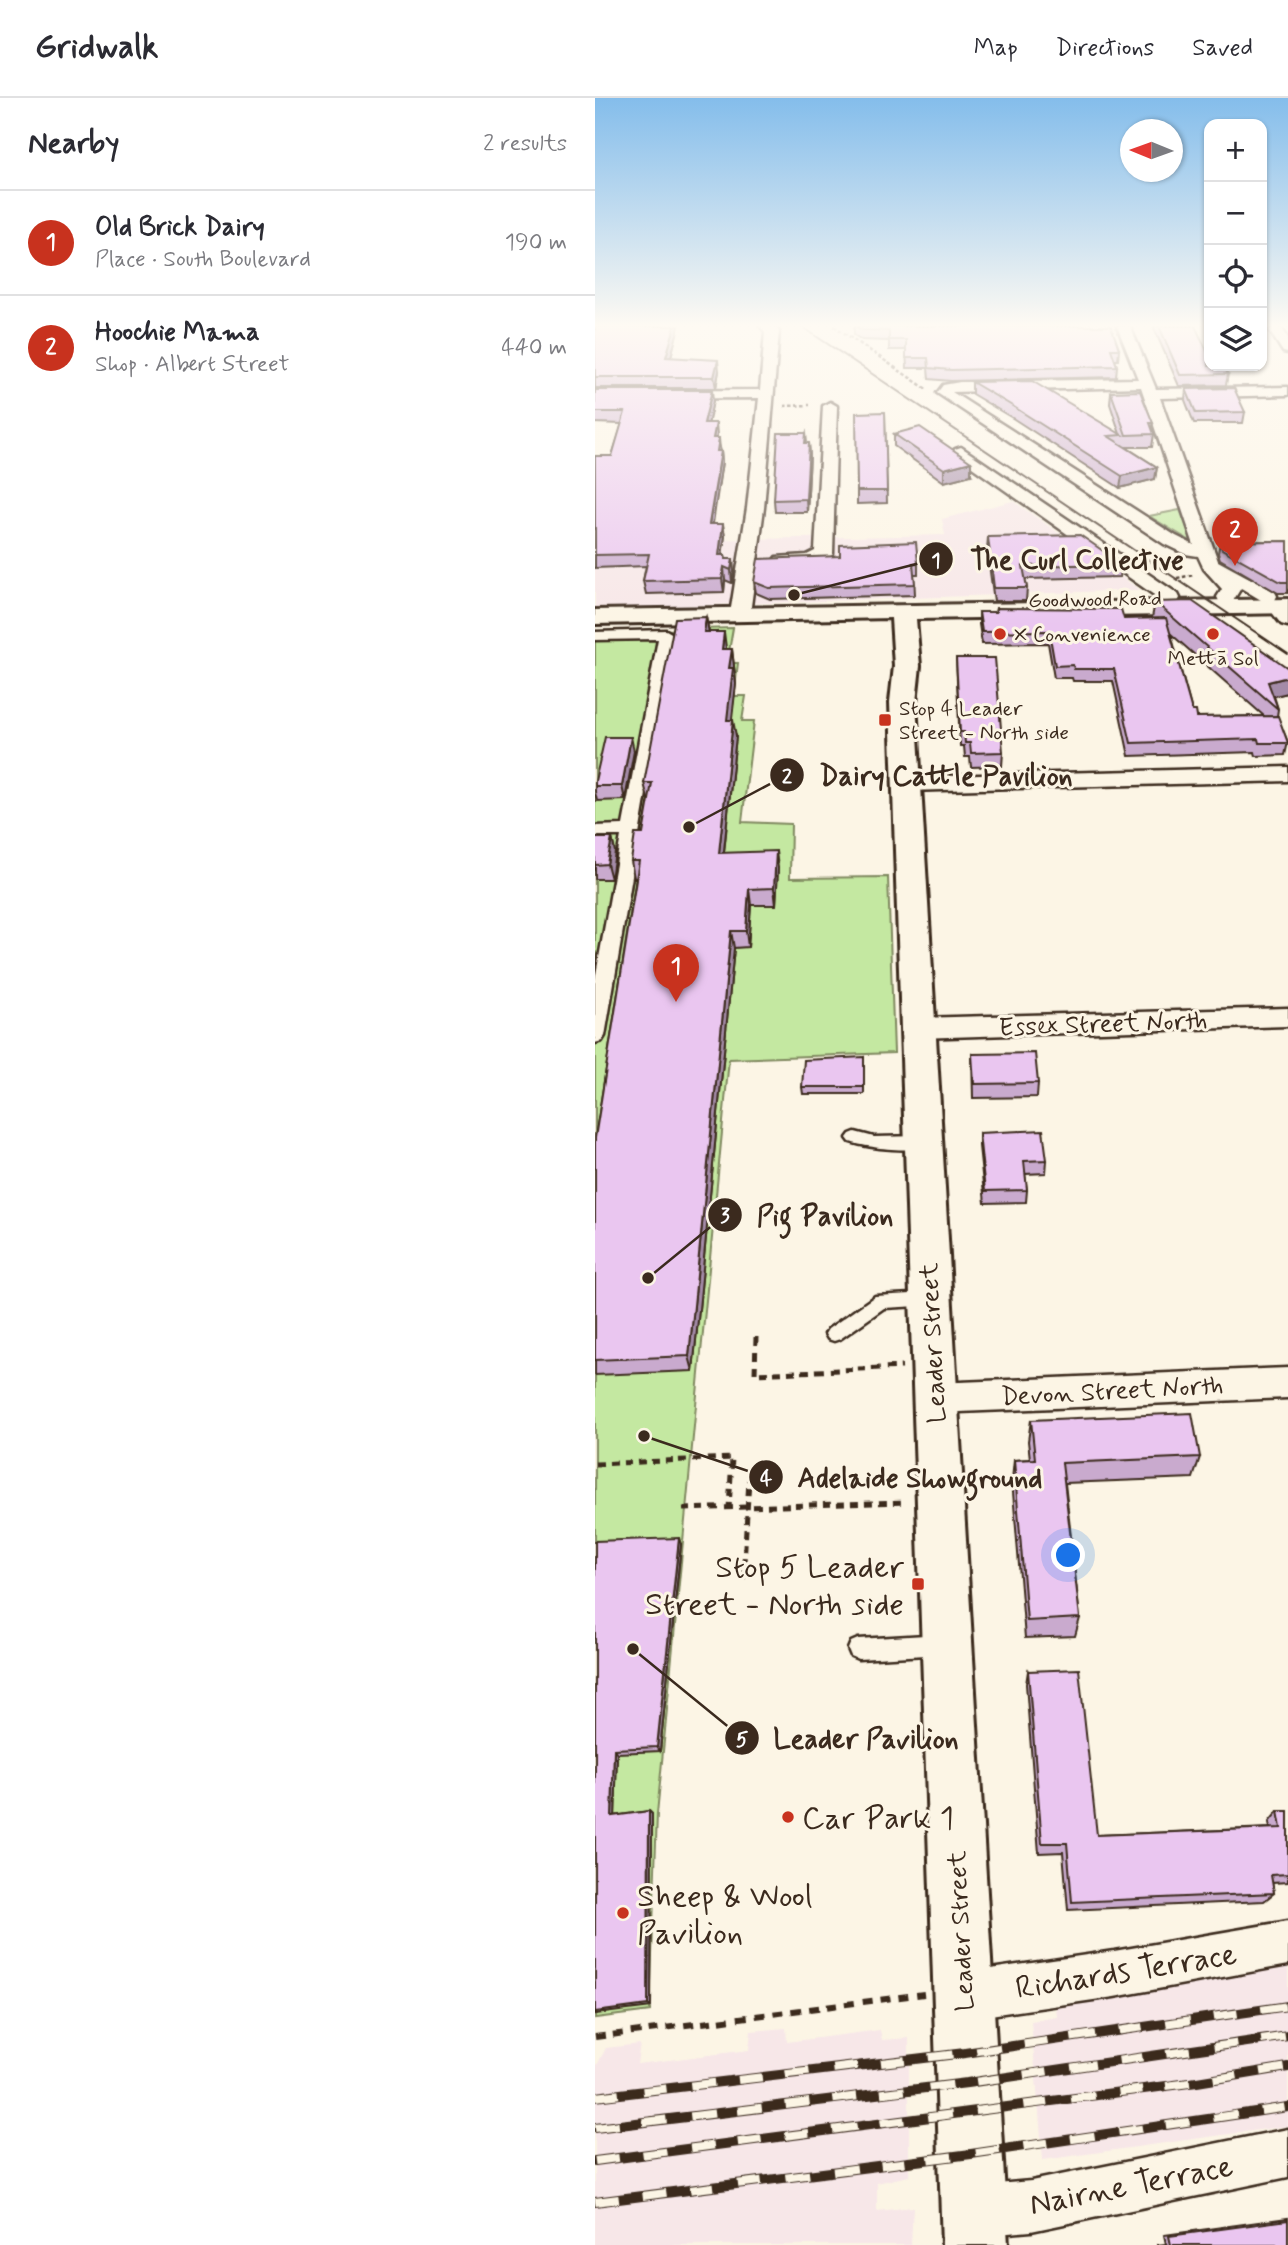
<!DOCTYPE html>
<html lang="en">
<head>
<meta charset="utf-8">
<style>
	:root { --surface:#fff; --page:#f7f7f7; --text:#2b2b33; --muted:#7c7c81; --line:#e1e1e2; --accent:#c8321e }
	body { margin:0; font-family:Mynerve,sans-serif; background:var(--page); color:var(--text) }
	.controls { position:absolute; right:21px; top:21px; display:grid; overflow:hidden; border-radius:14px; box-shadow:0 2px 5px #0004 }
	.controls button { width:63px; height:63px; display:grid; place-items:center; padding:0; border:0; border-bottom:2px solid var(--line); background:var(--surface); color:var(--text); font:35px sans-serif }
	.compass { position:absolute; left:525px; top:21px; width:63px; height:63px; border-radius:50%; background:var(--surface); box-shadow:0 2px 5px #0004; rotate:271deg }
	.you { position:absolute; left:474px; top:1458px; width:24px; height:24px; margin:-18px; border:5px solid #fff; border-radius:50%; background:#1a73e8; box-shadow:0 0 0 10px #1a73e833 }
	.badge { display:grid; place-items:center; width:46px; height:46px; border-radius:50%; background:var(--accent); color:#fff; font-size:23px; font-weight:700 }
	.pin { position:absolute; translate:-50% -58px; filter:drop-shadow(0 2px 4px #0008) }
	.pin::after { content:''; position:absolute; top:37px; width:24px; height:21px; background:inherit; clip-path:polygon(0 0,100% 0,50% 100%) }
	.list { margin:0; padding:0; list-style:none }
	h2 { display:flex; justify-content:space-between; align-items:center; height:91px; margin:0; padding:0 28px; font-size:30px }
	h2 small { font-size:23px; font-weight:400; color:var(--muted) }
	.list li { display:grid; grid-template-columns:46px 1fr auto; gap:21px; align-items:center; box-sizing:border-box; height:105px; padding:0 28px; border-top:2px solid var(--line) }
	.list b { display:block; font-size:26px; white-space:nowrap }
	.list p { margin:0; font-size:23px; white-space:nowrap; color:var(--muted) }
	.list em { font-size:23px; font-style:normal; color:var(--muted) }
	.icon { flex:none; width:38px; height:38px; fill:none; stroke:currentColor; stroke-width:2; stroke-linecap:round; stroke-linejoin:round }
	.map { position:relative; flex:none; width:693px; height:2147px; overflow:hidden }
	header { display:flex; align-items:center; gap:42px; box-sizing:border-box; height:98px; padding:0 35px; background:var(--surface); border-bottom:2px solid var(--line) }
	header strong { font-size:33px }
	nav { display:flex; gap:38px; margin-inline-start:auto; font-size:24px }
	main { display:flex }
	aside { flex:1; background:var(--surface) }
	.map>svg:first-child { display:block }
</style>
</head>
<body>
<header>
<strong>Gridwalk</strong>
<nav><a>Map</a><a>Directions</a><a>Saved</a></nav>
</header>
<main>
<aside>
<h2>Nearby<small>2 results</small></h2>
<ul class="list">
<li><span class="badge">1</span><div><b>Old Brick Dairy</b><p>Place · South Boulevard</p></div><em>190 m</em></li>
<li><span class="badge">2</span><div><b>Hoochie Mama</b><p>Shop · Albert Street</p></div><em>440 m</em></li>
</ul>
</aside>
<div class="map">
<svg width="693" height="2147" viewBox="0 0 693 2147">
	<rect width="100%" height="100%" fill="#fcf5e5"/>
	<filter id="ink" filterUnits="userSpaceOnUse"><feTurbulence type="fractalNoise" baseFrequency=".0143" numOctaves="2"/><feDisplacementMap in="SourceGraphic" scale="14" xChannelSelector="R" yChannelSelector="G"/><feConvolveMatrix kernelMatrix="1 2 1 2 8 2 1 2 1" color-interpolation-filters="sRGB"/></filter>
	<g filter="url(#ink)">
		<!-- built -->
		<g fill="#f7e7e8">
			<path d="M418 403 545 492 0 511V414L15 444 350 437 347 421Z"/>
			<path d="M693 1861V2028L448 2062 436 1923 462 1919 460 1903Z"/>
			<path d="M191 1930 192 1944 285 1932 287 1942 314 1940V2078L282 2085V2113L318 2109 316 2147H0V1971L11 1950 45 1946 42 1966 154 1952 156 1933Z"/>
		</g>
		<!-- green -->
		<g fill="#c4e8a1" stroke="#808960" stroke-width="2">
			<path d="M585 412 596 440 594 442 554 418Z"/>
			<path d="M138 530 132 565H143L139 598H151L147 623H159L147 724 196 726 195 780 293 779 299 955 134 961 62 1716 55 1913 0 1920V534Z"/>
		</g>
		<g fill="none" stroke-linecap="round" stroke-linejoin="round">
			<defs>
				<g id="service">
					<path d="M260 1034 279 1039 328 1038 336 1044C326 1058 270 1049 255 1044L252 1040 255 1036Z"/>
					<path d="M335 1195 341 1197 344 1202 341 1207 289 1210 245 1241 239 1243 233 1241 230 1236 233 1231 280 1198Z"/>
					<path d="M348 1536 355 1539 358 1546 355 1553 348 1556 263 1561 256 1558 253 1551 256 1544 263 1541Z"/>
				</g>
				<path id="pedestrian" d="M71 532 78 536 10 938 7 943 0 945V882L26 738H0V728L28 727 63 541 0 542V534Z"/>
				<g id="minor">
					<path d="M165 228H179L184 233 169 410 155 516 145 522 135 516 152 410 164 300 0 301V293L165 292 170 234Z"/>
					<path d="M522 228H535L561 291 693 289V297L565 300 623 463 680 494 682 498 680 502H666L646 490 638 503H624L622 499 627 491 609 471 603 458 590 456 569 446 342 295 348 287 365 284 543 281ZM546 289 599 447 581 438 357 294Z"/>
					<path d="M681 228 686 229 693 240V255L688 254 674 232Z"/>
					<path d="M235 304 242 308 238 456C226 470 198 471 181 467L178 463 181 459 212 457 220 453 228 308Z"/>
					<path d="M366 349 583 496 585 500 583 504H569L360 357 358 354 360 351Z"/>
					<path d="M681 502 688 504 693 510V528L686 526 672 508Z"/>
					<path d="M693 669V683L311 693 303 691 300 686 303 681 311 679Z"/>
					<path d="M693 910V928L323 940 313 937 310 930 313 923 323 920Z"/>
					<path d="M693 1270V1300L340 1315 328 1311 323 1300 328 1289 340 1285Z"/>
					<path d="M693 1823V1867L519 1899 368 1921 352 1914 345 1898 352 1882 368 1875 519 1853Z"/>
					<path d="M693 2031V2079L436 2133 378 2138 360 2131 353 2113 360 2095 378 2088 436 2083Z"/>
				</g>
				<path id="secondary" d="M693 501V515L321 521 325 568 321 604 413 2147H347L295 604 299 568 296 520 0 526V512Z"/>
			</defs>
			<!-- service casing -->
			<use href="#service" stroke="#3b2a1e" stroke-width="5"/>
			<!-- pedestrian casing -->
			<use href="#pedestrian" stroke="#3b2a1e" stroke-width="5"/>
			<!-- minor casing -->
			<use href="#minor" stroke="#3b2a1e" stroke-width="5"/>
			<!-- secondary casing -->
			<use href="#secondary" stroke="#3b2a1e" stroke-width="6"/>
			<!-- path-far2 -->
			<g stroke="#3b2a1e" stroke-width="2.5" stroke-dasharray="3.5 2.5" stroke-linecap="butt">
				<path d="M239 228 333 292"/>
				<path d="M189 308 215 307"/>
				<path d="M582 480 599 477"/>
			</g>
			<!-- path-far1 -->
			<g stroke="#3b2a1e" stroke-width="5" stroke-dasharray="8 6" stroke-linecap="butt">
				<path d="M161 1239 160 1276 307 1269"/>
				<path d="M0 1366 137 1360 134 1410"/>
				<path d="M88 1411 310 1404"/>
				<path d="M148 1481 154 1382"/>
			</g>
			<!-- path -->
			<path stroke="#3b2a1e" stroke-width="6" stroke-dasharray="10 8" stroke-linecap="butt" d="M0 1939 329 1896"/>
			<!-- service -->
			<use href="#service" fill="#fcf5e5" fill-rule="evenodd"/>
			<!-- pedestrian -->
			<use href="#pedestrian" fill="#fcf5e5" fill-rule="evenodd"/>
			<!-- minor -->
			<use href="#minor" fill="#fcf5e5" fill-rule="evenodd"/>
			<!-- secondary -->
			<use href="#secondary" fill="#fcf5e5" fill-rule="evenodd"/>
			<!-- tram -->
			<path stroke="#3b2a1e" stroke-width="2" d="M206 228 693 556"/>
			<defs>
				<g id="rail">
					<path d="M0 1999 370 1955 693 1908"/>
					<path d="M0 2030 372 1985 693 1938"/>
					<path d="M0 2063 602 1984 693 1969"/>
					<path d="M0 2104 376 2056 693 2009"/>
				</g>
			</defs>
			<!-- rail casing -->
			<use href="#rail" stroke="#3b2a1e" stroke-width="10"/>
			<!-- rail -->
			<use href="#rail" stroke="#fcf5e5" stroke-width="8" stroke-dasharray="24" stroke-linecap="butt"/>
		</g>
		<!-- wall -->
		<g fill="#c9aace" stroke="#3b2a1e" stroke-width="2" fill-rule="evenodd">
			<path d="M0 228H84L76 259 124 273 121 290H0Z"/>
			<path d="M259 228 524 251 523 262H520L522 268 521 279 356 283 334 281 333 270H312L311 252H294V243L267 242 259 237Z"/>
			<path d="M558 228H600L614 268 633 276 631 287 584 288Z"/>
			<path d="M377 284 525 336 515 306 516 294 558 325 557 331 559 336 557 349H531L562 369 560 381 525 390 419 321 377 296Z"/>
			<path d="M591 291 650 314 648 325H599L590 302Z"/>
			<path d="M0 292 118 303 113 325 122 337V340L126 353 127 364 117 426 130 438 127 457H130L131 461 139 473 137 485 130 482 129 494 51 496 48 483 51 468 0 470V358H17L27 326 0 325Z"/>
			<path d="M290 314 292 405 262 406V393Z"/>
			<path d="M211 335 212 345H214L215 357 212 414H180L179 402Z"/>
			<path d="M299 336 376 377 349 384 299 348Z"/>
			<path d="M393 439 527 466 525 479 430 481 432 490 431 503H399L392 452Z"/>
			<path d="M693 443V495H683L625 461 623 455 625 444Z"/>
			<path d="M323 465V476H319L320 497 175 501 161 495 159 484Z"/>
			<path d="M560 504 693 570V595L679 598 683 611 682 618 693 644 690 657 661 658 660 654 534 658 518 583H478L477 580H459L453 545 387 546 384 526V514H400L401 510 529 521 557 520ZM576 536 669 618 602 619 597 613Z"/>
			<path d="M111 519 114 534 131 551H137L141 586 136 622 141 638 129 755 183 770 181 807H156L153 849 139 850 98 1273 0 1277V1040L41 780H39L36 763 48 736 54 701H53L49 685Z"/>
			<path d="M361 560 408 654 407 668 376 669 375 659H370L369 648H365Z"/>
			<path d="M39 653 30 702 2 703 0 694V683Z"/>
			<path d="M0 740H17L20 754 16 781H0Z"/>
			<path d="M377 956 443 985 442 999 378 1000Z"/>
			<path d="M269 959V996H208L207 989Z"/>
			<path d="M384 1035 452 1062 451 1075 430 1076 432 1092 431 1104 390 1105 384 1048Z"/>
			<path d="M436 1322 605 1359 598 1380 470 1385 485 1520 480 1538 430 1540 417 1382 419 1362 435 1361 433 1343Z"/>
			<path d="M0 1443 86 1446 65 1653 22 1655 20 1718 54 1713 57 1716 56 1909 0 1916Z"/>
			<path d="M433 1573 502 1737 675 1730 674 1724 683 1713H693V1784L677 1785 679 1795 669 1803 473 1812 468 1754 444 1755 431 1586Z"/>
			<path d="M693 2120V2147H562L571 2146 569 2137Z"/>
		</g>
		<!-- shaded-wall -->
		<g fill="#a48ba8" stroke="#3b2a1e" stroke-width="2">
			<path d="M80 228H84L73 270 71 259Z"/>
			<path d="M123 262 124 273 121 290 119 279Z"/>
			<path d="M117 292 118 303 111 337 109 325Z"/>
			<path d="M121 325 122 337 120 352 118 340Z"/>
			<path d="M124 340 125 352 123 364 122 353Z"/>
			<path d="M214 345 215 357 212 414 211 401Z"/>
			<path d="M126 353 127 364 116 439 114 426Z"/>
			<path d="M376 364V377L349 384V371Z"/>
			<path d="M562 369 560 381 525 390 527 378Z"/>
			<path d="M128 426 130 438 125 469 124 457Z"/>
			<path d="M138 461 139 473 137 485 136 472Z"/>
			<path d="M129 469 130 482 129 494 127 481Z"/>
			<path d="M111 519 114 535 109 534Z"/>
			<path d="M129 534 131 550 129 567 127 551Z"/>
			<path d="M137 551 141 586 135 638 132 622 134 570Z"/>
			<path d="M693 579V595L671 600 673 584Z"/>
			<path d="M138 622 141 638 127 771 124 755Z"/>
			<path d="M36 639 39 653 30 702 27 688Z"/>
			<path d="M17 740 20 754 16 781 12 766Z"/>
			<path d="M181 753 183 770 181 807 179 790Z"/>
			<path d="M154 791 156 807 153 849 151 833Z"/>
			<path d="M136 833 139 850 98 1273 94 1258Z"/>
			<path d="M84 1440 86 1446 65 1653 62 1649Z"/>
			<path d="M19 1651 22 1655 20 1722 17 1718Z"/>
			<path d="M54 1713 57 1716 56 1909 53 1907Z"/>
		</g>
		<!-- building -->
		<g fill="#eac6f0" stroke="#3b2a1e" stroke-width="2">
			<path d="M0 228H80L71 259 123 262 119 279H0Z"/>
			<path d="M259 228H516L524 251H516L522 268 356 272 334 270 333 260H311V242H294V233L267 232Z"/>
			<path d="M564 228H600L614 257V268H628L633 276 585 277Z"/>
			<path d="M437 283 527 337 513 338 562 369 527 378 419 309 377 284Z"/>
			<path d="M639 290 650 314 601 315 591 291Z"/>
			<path d="M0 292H117L109 325H121L118 340H124L122 353H126L114 426H128L124 457H130V461H138L136 472 129 469 127 481 48 483 54 456 0 457V358H17L30 314H0Z"/>
			<path d="M545 293 558 325H555L559 336 531 337 516 294Z"/>
			<path d="M290 314 292 393H262L261 315Z"/>
			<path d="M325 329 376 364 349 371 299 336Z"/>
			<path d="M183 335H211L210 345H214L211 401 179 402Z"/>
			<path d="M485 437 527 466 428 468 432 490H399L393 439Z"/>
			<path d="M693 443V484H686L627 451 625 444Z"/>
			<path d="M321 444 323 465H318L320 486 174 490 159 484 163 461 245 458V447Z"/>
			<path d="M597 503 693 570V579L673 584 683 611 560 504Z"/>
			<path d="M401 510 526 511 529 521 571 520 597 613H601L602 619 683 618 693 645H664L663 641 536 645 519 571H479L478 567 460 568 454 533 387 534 384 514H401Z"/>
			<path d="M111 519 109 534H129L127 551H137L134 570H138L132 622H138L124 755 181 753 179 790 154 791 151 833H136L94 1258 0 1262V1040L44 763H36L40 736H48L57 685H49L80 520Z"/>
			<path d="M361 560H400L408 654 376 655 375 645H370L369 634H365Z"/>
			<path d="M10 639H36L27 688H0V683Z"/>
			<path d="M0 740H17L12 766 0 767Z"/>
			<path d="M440 955 443 985 379 986 377 956Z"/>
			<path d="M269 959V989H207L209 962Z"/>
			<path d="M448 1032 452 1062 429 1063 432 1092 390 1093 384 1035Z"/>
			<path d="M597 1315 605 1359 467 1365 485 1520 432 1523 419 1362 440 1361 436 1322Z"/>
			<path d="M84 1440 62 1649 19 1651 17 1718 54 1713 53 1907 0 1914V1443Z"/>
			<path d="M484 1571 502 1737 686 1730 683 1713H693V1776L676 1777 679 1795 477 1804 472 1745H447L433 1573Z"/>
			<path d="M693 2122V2147H576L574 2138Z"/>
		</g>
	</g>
	<!-- sky -->
	<linearGradient id="sky" x2="0" y2="1"><stop stop-color="#84bdeb"/><stop offset="0.43" stop-color="#fefaf3"/><stop offset="1" stop-color="#fefaf3" stop-opacity="0"/></linearGradient>
	<rect width="693" height="528" fill="url(#sky)"/>
	<!-- markers -->
	<g fill="#c8321e" stroke="#fcf5e5" stroke-width="2.5">
		<circle cx="405" cy="536" r="7"/>
		<circle cx="618" cy="536" r="7"/>
		<rect x="283" y="615" width="14" height="14" rx="3.5"/>
		<rect x="316" y="1479" width="14" height="14" rx="3.5"/>
		<circle cx="193" cy="1719" r="7"/>
		<circle cx="28" cy="1815" r="7"/>
	</g>
	<g text-anchor="middle" stroke-width="6" stroke-linejoin="round" paint-order="stroke">
		<!-- far-street labels -->
		<g font-size="21" fill="#3b2a1e" stroke="#fcf5e5">
			<text transform="translate(500 501) rotate(-1)" y="7">Goodwood Road</text>
		</g>
		<!-- far-poi labels -->
		<g font-size="21" fill="#3b2a1e" stroke="#fcf5e5" text-anchor="start">
			<text x="419" y="543">X Convenience</text>
			<text x="618" y="567" text-anchor="middle">Mettā Sol</text>
			<text x="304" y="617">Stop 4 Leader<tspan x="304" dy="24">Street - North side</tspan></text>
		</g>
		<!-- street labels -->
		<g font-size="26" fill="#3b2a1e" stroke="#fcf5e5">
			<text transform="translate(508 925) rotate(-2)" y="9">Essex Street North</text>
			<text transform="translate(337 1245) rotate(-93)" y="9">Leader Street</text>
			<text transform="translate(517 1292) rotate(-3)" y="9">Devon Street North</text>
			<text transform="translate(365 1833) rotate(-93)" y="9">Leader Street</text>
		</g>
		<!-- near-poi labels -->
		<g font-size="32" fill="#3b2a1e" stroke="#fcf5e5" text-anchor="start">
			<text x="309" y="1479" text-anchor="end">Stop 5 Leader<tspan x="309" dy="37">Street - North side</tspan></text>
			<text x="207" y="1730">Car Park 1</text>
			<text x="42" y="1808">Sheep &amp; Wool<tspan x="42" dy="37">Pavilion</tspan></text>
		</g>
		<!-- near-street labels -->
		<g font-size="32" fill="#3b2a1e" stroke="#fcf5e5">
			<text transform="translate(531 1872) rotate(-9)" y="11">Richards Terrace</text>
			<text transform="translate(536 2086) rotate(-11)" y="11">Nairne Terrace</text>
		</g>
	</g>
	<!-- callouts -->
	<path fill="none" stroke="#3b2a1e" stroke-width="2.5" d="M199 497L341 461M94 729L192 677M53 1180L130 1117M49 1338L171 1379M38 1551L147 1640"/>
	<g fill="#3b2a1e" stroke="#fcf5e5" stroke-width="2.5">
		<circle cx="199" cy="497" r="7"/>
		<circle cx="94" cy="729" r="7"/>
		<circle cx="53" cy="1180" r="7"/>
		<circle cx="49" cy="1338" r="7"/>
		<circle cx="38" cy="1551" r="7"/>
		<circle cx="341" cy="461" r="18"/>
		<circle cx="192" cy="677" r="18"/>
		<circle cx="130" cy="1117" r="18"/>
		<circle cx="171" cy="1379" r="18"/>
		<circle cx="147" cy="1640" r="18"/>
	</g>
	<g font-size="21" text-anchor="middle" font-weight="bold" fill="#fff">
		<text x="341" y="469">1</text>
		<text x="192" y="685">2</text>
		<text x="130" y="1124">3</text>
		<text x="171" y="1387">4</text>
		<text x="147" y="1648">5</text>
	</g>
	<g font-size="28" text-anchor="middle" font-weight="bold" fill="#3b2a1e" stroke="#fcf5e5" stroke-width="6" stroke-linejoin="round" paint-order="stroke">
		<text x="482" y="471">The Curl Collective</text>
		<text x="351" y="687">Dairy Cattle Pavilion</text>
		<text x="230" y="1127">Pig Pavilion</text>
		<text x="325" y="1389">Adelaide Showground</text>
		<text x="271" y="1650">Leader Pavilion</text>
	</g>
</svg>
<div class="controls">
<button>+</button>
<button>−</button>
<button><svg class="icon" aria-label="locate" viewBox="0 0 24 24"><circle cx="12" cy="12" r="6"/><path d="M12 2v4M12 18v4M2 12h4M18 12h4"/></svg></button>
<button><svg class="icon" aria-label="layers" viewBox="0 0 24 24"><path d="M12 4l9 5-9 5-9-5zM3 14l9 5 9-5"/></svg></button>
</div>
<svg class="compass" viewBox="-18 -18 36 36"><path d="M0-13l5 13h-10z" fill="#e53935"/><path d="M0 13l5-13h-10z" fill="#7c7c81"/></svg>
<div class="you"></div>
<div class="pin badge" style="left:81px;top:904px">1</div>
<div class="pin badge" style="left:640px;top:468px">2</div>
</div>
</main>
</body>
</html>
